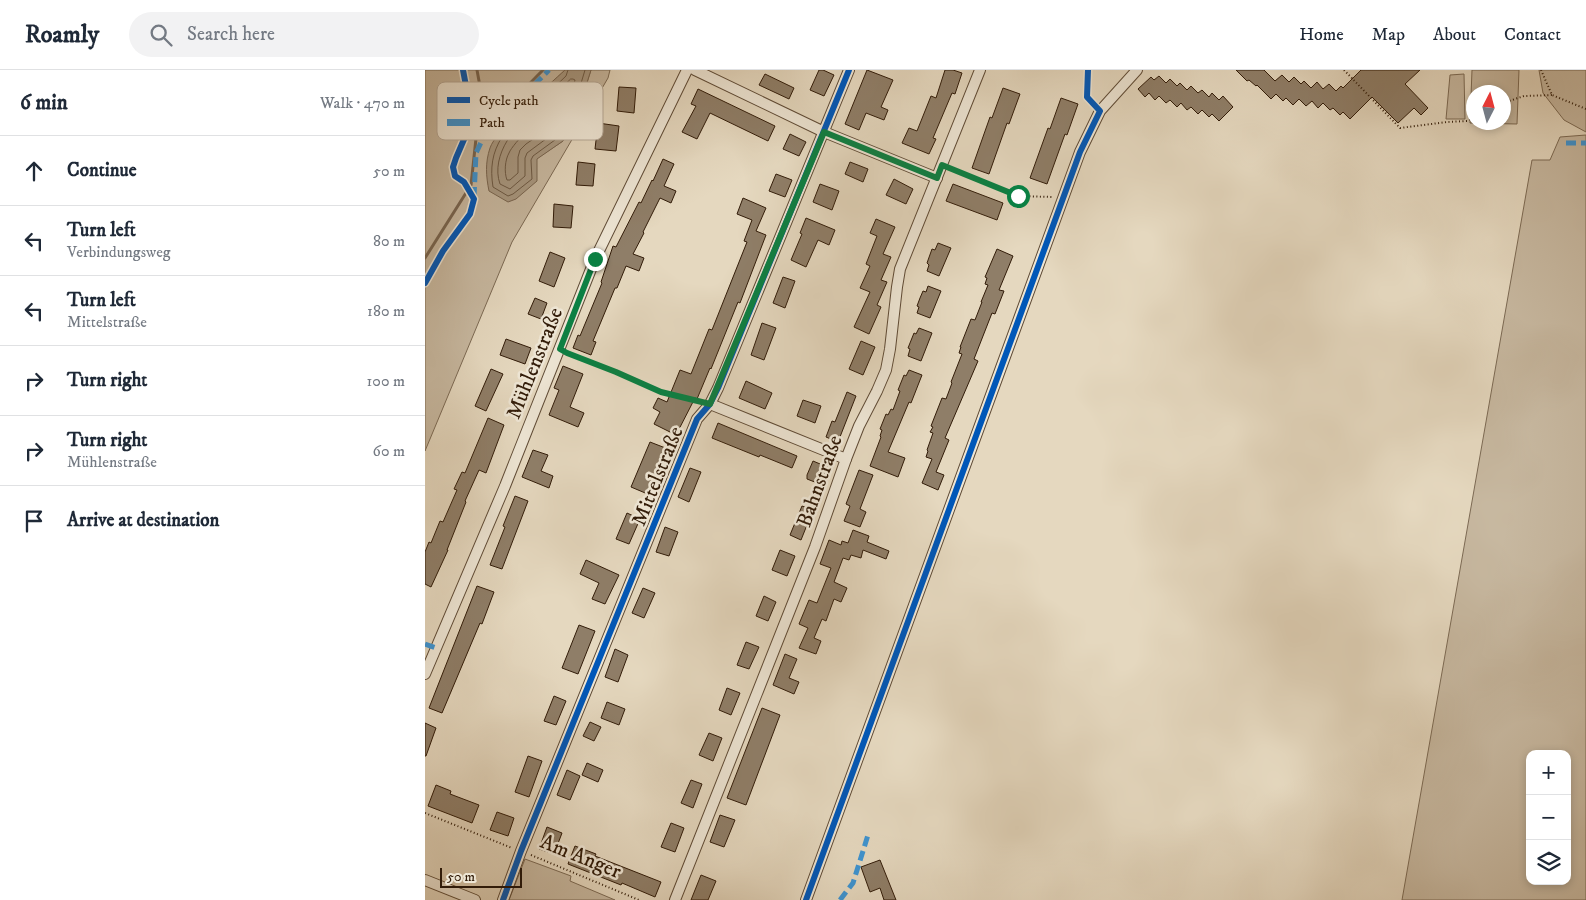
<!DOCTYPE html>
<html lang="en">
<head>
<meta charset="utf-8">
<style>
	:root { --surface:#fff; --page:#f2f2f3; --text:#1f2937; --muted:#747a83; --line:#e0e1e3 }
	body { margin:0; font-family:"IM FELL DW Pica",serif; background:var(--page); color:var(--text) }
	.controls { position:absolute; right:15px; bottom:15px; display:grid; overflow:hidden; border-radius:10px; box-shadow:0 2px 8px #0003 }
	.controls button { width:45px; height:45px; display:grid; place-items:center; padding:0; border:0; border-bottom:1px solid var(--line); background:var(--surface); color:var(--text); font:25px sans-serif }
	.compass { position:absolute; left:1041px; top:15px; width:45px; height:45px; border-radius:50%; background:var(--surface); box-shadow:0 2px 8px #0003; rotate:6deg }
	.scale { position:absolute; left:15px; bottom:12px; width:82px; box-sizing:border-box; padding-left:5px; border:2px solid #321c09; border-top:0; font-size:14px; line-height:18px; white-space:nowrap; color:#321c09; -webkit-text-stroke:4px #eee6d5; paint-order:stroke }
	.stop { position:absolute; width:15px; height:15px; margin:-11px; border:4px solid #0b8043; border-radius:50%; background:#fff }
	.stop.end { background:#0b8043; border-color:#fff; box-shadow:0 1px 5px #0008 }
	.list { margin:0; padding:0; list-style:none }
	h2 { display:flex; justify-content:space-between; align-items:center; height:65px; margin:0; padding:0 20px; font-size:21px }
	h2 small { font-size:16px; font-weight:400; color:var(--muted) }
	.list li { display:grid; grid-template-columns:32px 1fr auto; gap:15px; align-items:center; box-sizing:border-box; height:70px; padding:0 20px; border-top:1px solid var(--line) }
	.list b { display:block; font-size:19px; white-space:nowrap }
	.list p { margin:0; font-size:16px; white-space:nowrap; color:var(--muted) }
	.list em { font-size:16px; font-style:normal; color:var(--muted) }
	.icon { flex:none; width:28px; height:28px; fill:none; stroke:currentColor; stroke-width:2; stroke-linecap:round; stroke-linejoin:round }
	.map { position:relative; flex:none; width:1161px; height:830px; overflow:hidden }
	header { display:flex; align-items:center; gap:30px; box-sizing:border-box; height:70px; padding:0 25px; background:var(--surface); border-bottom:1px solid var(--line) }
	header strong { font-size:24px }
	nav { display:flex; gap:28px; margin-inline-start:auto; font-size:18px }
	.search { width:350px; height:45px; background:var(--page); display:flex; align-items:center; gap:12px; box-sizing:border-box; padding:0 18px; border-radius:28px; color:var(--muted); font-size:19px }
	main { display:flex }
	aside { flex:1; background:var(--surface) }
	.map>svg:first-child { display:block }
</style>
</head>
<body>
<header>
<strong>Roamly</strong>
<div class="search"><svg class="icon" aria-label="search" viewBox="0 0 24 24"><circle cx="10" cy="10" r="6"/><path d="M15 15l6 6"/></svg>Search here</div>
<nav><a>Home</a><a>Map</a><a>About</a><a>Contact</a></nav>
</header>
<main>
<aside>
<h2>6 min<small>Walk · 470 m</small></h2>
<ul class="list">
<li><svg class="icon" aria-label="ahead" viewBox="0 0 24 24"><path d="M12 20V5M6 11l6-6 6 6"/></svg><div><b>Continue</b></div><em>50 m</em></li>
<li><svg class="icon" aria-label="left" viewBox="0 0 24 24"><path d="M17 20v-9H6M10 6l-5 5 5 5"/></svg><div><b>Turn left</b><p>Verbindungsweg</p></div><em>80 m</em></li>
<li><svg class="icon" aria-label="left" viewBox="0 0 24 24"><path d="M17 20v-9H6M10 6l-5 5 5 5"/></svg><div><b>Turn left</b><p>Mittelstraße</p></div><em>180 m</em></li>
<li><svg class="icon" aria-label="right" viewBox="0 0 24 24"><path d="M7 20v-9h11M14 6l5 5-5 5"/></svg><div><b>Turn right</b></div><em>100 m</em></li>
<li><svg class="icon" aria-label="right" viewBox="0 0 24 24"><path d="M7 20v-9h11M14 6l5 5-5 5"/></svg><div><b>Turn right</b><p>Mühlenstraße</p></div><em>60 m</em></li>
<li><svg class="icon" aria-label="arrive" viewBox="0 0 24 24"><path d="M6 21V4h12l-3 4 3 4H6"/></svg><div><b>Arrive at destination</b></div></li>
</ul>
</aside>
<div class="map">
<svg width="1161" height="830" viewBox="0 0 1161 830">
	<rect width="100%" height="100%" fill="#e5d8bf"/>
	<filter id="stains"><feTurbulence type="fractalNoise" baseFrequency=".004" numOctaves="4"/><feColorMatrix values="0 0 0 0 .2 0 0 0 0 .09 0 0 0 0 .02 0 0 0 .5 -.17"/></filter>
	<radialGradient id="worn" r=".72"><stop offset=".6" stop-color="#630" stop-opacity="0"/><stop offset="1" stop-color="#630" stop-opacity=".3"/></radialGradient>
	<!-- green -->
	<g fill="#c7b8a0" stroke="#7c6a54" fill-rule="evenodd">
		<path d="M0 0H140L73 64 111 89 138 71 159 22 166 0H185L183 8 87 172 0 381Z"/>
		<path d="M1047 0H1094L1092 54 1045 53ZM1048 22H1078V52H1048Z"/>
		<path d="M1114 0H1161V62L1139 50 1118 23Z"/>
		<path d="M1039 4 1040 49H1021L1025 5Z"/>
		<path d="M1161 65V830H977L1107 90H1125L1135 67ZM1105 684H1142V811H1105Z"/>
		<path d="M100 789 146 806 145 811 190 830H84Z"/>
	</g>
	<!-- water -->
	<path fill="#a89881" stroke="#796651" d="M140 0H166L159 22 138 71 112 89V111L91 129 83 132 64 121C61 106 60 93 65 78 70 61 124 15 140 0Z"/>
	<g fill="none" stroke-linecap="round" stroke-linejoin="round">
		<!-- shore -->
		<g stroke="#6d5a45" stroke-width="1">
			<path d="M143 0 141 6 77 67C67 83 65 98 68 117L83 126 88 124 107 109 106 90 108 86 134 67 154 20 160 0"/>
			<path d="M146 9H148L150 10 148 18 129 63 102 83 100 88V106L85 119 75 114C70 100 74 84 82 71Z"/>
			<path d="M128 38 130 41 123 59 101 74 95 80 93 87V103L85 110H82C79 102 80 90 84 83 88 73 118 44 128 38Z"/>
		</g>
		<!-- stream -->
		<g stroke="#796651" stroke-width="3">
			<path d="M50 69 118 0"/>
			<path d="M0 188 46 115 56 22 52 0"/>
		</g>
	</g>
	<!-- building -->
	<g fill="#8f7e68" stroke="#321c09">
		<path d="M394 0H398L409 5 399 26 385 20Z"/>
		<path d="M442 0 468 10 456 37 463 40 459 50 441 43 434 60 420 54Z"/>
		<path d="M520 0H528L537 3 530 24 527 23 508 68 511 69 504 84 477 73 484 58 492 61 506 26 511 28Z"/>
		<path d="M811 0H839L850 11 857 5 864 12 869 7 876 14 879 11 886 18 892 12 898 19 904 14 911 21 916 16 918 18 936 0H995L980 14 1003 38 996 45 989 38 973 53 947 27 925 49 918 42 915 45 908 38 905 40 898 33 893 38 887 31 881 36 874 29 868 35 861 28 858 31 851 24 846 29 832 15 831 16 824 10 822 11Z"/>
		<path d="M340 4 369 18 364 29 334 15Z"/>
		<path d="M734 6 741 13 745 9 752 16 755 13 762 20 766 16 773 23 777 20 784 27 787 23 794 30 798 26 808 37 794 51 787 44 784 47 777 40 773 44 766 37 762 40 756 33 752 37 745 30 741 33 734 26 730 30 724 23 720 27 713 19 726 7 729 10Z"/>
		<path d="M194 17 211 18 209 43 192 41Z"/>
		<path d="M578 18 595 24 584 54 582 53 564 104 547 98 565 47 567 48Z"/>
		<path d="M273 19 350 56 343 71 285 43 272 69 257 62 271 36 266 34Z"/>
		<path d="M636 28 653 34 642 65 640 64 622 114 605 108 623 58 625 59Z"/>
		<path d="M173 53 194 56 191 81 170 79Z"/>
		<path d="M365 64 381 72 374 86 358 79Z"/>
		<path d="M238 89 249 94 239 116 251 121 246 133 235 128 218 162 219 163 208 184 219 188 214 201 201 196 192 218H190L168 271 171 272 166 285 148 278 153 265 155 266 177 213 176 212 188 176 191 177 214 132 216 133 227 110 228 111Z"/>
		<path d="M153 92 170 94 168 116 151 115Z"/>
		<path d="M425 92 443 99 438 112 420 104Z"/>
		<path d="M351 104 367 110 360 127 344 121Z"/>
		<path d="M469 109 488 119 481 134 461 125Z"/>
		<path d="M395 114 414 121 407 140 388 132Z"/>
		<path d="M528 114 578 133 572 150 521 131Z"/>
		<path d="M318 128 341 138 331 161 341 165 315 233 313 232 286 299 285 298 272 329 270 328 251 365 229 354 235 342 228 338 233 328 242 332 255 300 266 304 284 259 287 260 322 172 319 171 327 150 312 144Z"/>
		<path d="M129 134 148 136 146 158 128 157Z"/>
		<path d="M381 148 410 160 404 175 393 170 381 197 366 190 377 164 375 163Z"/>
		<path d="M451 149 470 157 458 184 466 187 456 210 462 212 452 235 456 237 444 264 429 257 445 222 435 218 445 196 441 194 452 166 445 163Z"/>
		<path d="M513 173 526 178 514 206 502 201 504 195 502 193 507 179 510 180Z"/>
		<path d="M572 179 588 186 574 220 579 221 570 244 567 243 549 289 553 291 520 368 524 370 511 402 519 405 513 420 497 413 507 389 501 387 503 381 502 380 508 363 505 362 508 357 506 356 517 328 521 329 527 313 526 312 537 284 534 283 536 277H535L546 249 550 250 557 232H556L563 215 560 214 562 208 560 207Z"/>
		<path d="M125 182 140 188 129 217 114 211Z"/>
		<path d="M358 207 370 211 360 238 348 233Z"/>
		<path d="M503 216 516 221 505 248 492 243 494 237 492 236 495 228 498 221 501 222Z"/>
		<path d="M110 228 122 233 116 249 103 244Z"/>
		<path d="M337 253 351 258 339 290 326 285Z"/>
		<path d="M494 258 507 263 496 291 483 286 485 279 483 278 489 263 491 264Z"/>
		<path d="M81 269 106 278 100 294 75 285Z"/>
		<path d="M436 271 450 277 438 305 424 299Z"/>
		<path d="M138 296 158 304 145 337 159 343 153 357 124 345 134 320 129 318Z"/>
		<path d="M66 299 78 304 61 341 50 336Z"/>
		<path d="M484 300 497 305 486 333 484 332 463 382 480 388 473 407 445 396 456 367 455 366 457 360 455 359 461 344 463 345 466 339 468 340 475 321 473 320 479 305 481 306Z"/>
		<path d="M321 311 347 323 340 339 314 328Z"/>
		<path d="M422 322 431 326 413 372 401 367 407 351 410 352Z"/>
		<path d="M378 330 396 336 390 353 372 346Z"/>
		<path d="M63 348 79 355 61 403 54 400 40 431 41 432 22 480H23L6 517 0 514V482L4 472 6 473 15 451 18 452 32 420 29 419 37 402 40 403Z"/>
		<path d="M293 353 372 386 367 398 335 385 334 387 287 368Z"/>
		<path d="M225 372 243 379 225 425 206 417Z"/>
		<path d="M108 380 123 385 116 401 128 406 124 418 97 407Z"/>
		<path d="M388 391 407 399 400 416 382 409V405Z"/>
		<path d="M265 398 276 402 264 432 253 427Z"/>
		<path d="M434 400 448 405 435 439 441 442 435 457 419 451 425 436 421 434Z"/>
		<path d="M90 426 103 431 77 499 65 495 80 457 78 456Z"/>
		<path d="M377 436 388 440 376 470 365 465Z"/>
		<path d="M202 443 215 449 204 474 191 469Z"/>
		<path d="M240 457 253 462 244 486 231 482Z"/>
		<path d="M428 460 444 466 442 472 464 481 461 489 438 480 436 488 426 485 424 490 418 488 409 512 422 518 416 532 409 529 401 551 397 549 389 568 396 571 391 584 374 578 383 558 374 554 384 530 392 533 406 498 395 494 404 470 416 475 417 471 423 473Z"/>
		<path d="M355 480 370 486 362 506 347 500Z"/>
		<path d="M161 490 194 505 180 534 167 529 174 513 155 504Z"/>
		<path d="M52 516 69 522 57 554 55 553 17 643 4 638Z"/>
		<path d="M218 518 230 523 219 548 207 543Z"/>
		<path d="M339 526 351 532 343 551 331 546Z"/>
		<path d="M154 555 170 561 153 604 137 598Z"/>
		<path d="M321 572 334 577 324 599 312 595Z"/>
		<path d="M190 579 203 585 193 612 180 607Z"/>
		<path d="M360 584 372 589 364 608 374 612 369 624 348 615Z"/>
		<path d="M302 618 315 623 306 645 294 640Z"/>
		<path d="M129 626 141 631 131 655 119 651Z"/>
		<path d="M182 632 200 639 194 655 176 648Z"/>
		<path d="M337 638 355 645 321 735 302 728Z"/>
		<path d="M165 652 176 657 169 671 158 666Z"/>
		<path d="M0 653 11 658 1 686H0Z"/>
		<path d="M284 663 297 668 288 691 274 685Z"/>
		<path d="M103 686 117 691 104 727 90 722Z"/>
		<path d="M162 693 178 700 173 712 157 705Z"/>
		<path d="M142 700 155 706 145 730 132 725Z"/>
		<path d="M266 710 277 714 268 738 256 733Z"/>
		<path d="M11 715 26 721 25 724 54 735 47 753 3 736Z"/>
		<path d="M72 742 89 748 83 766 65 760Z"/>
		<path d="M295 745 310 750 299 777 285 772Z"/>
		<path d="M246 753 259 758 250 782 236 777Z"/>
		<path d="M122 757 137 763 129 784 114 779Z"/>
		<path d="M150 776 171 784 170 786 236 812 230 827 197 813 196 815 143 794Z"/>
		<path d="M455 790 471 830H459L455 818 445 822 436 797Z"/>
		<path d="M276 805 291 811 283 830H266Z"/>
	</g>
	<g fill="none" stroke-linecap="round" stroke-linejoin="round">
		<defs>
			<g id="minor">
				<path d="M270 0 399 62 512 108"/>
				<path d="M285 334 421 389"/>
				<path d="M0 604 80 416 170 189 262 0"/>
				<path d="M0 810 50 830"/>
				<path d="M78 830 96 781 272 349 285 334 293 318 424 0"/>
				<path d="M250 830 390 477 421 389 434 356 452 321 461 300 465 279 472 217 475 199 555 0"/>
				<path d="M381 830 655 82 675 41 712 0"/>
			</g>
		</defs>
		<!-- minor casing -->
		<use href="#minor" stroke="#5f4b36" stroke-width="12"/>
		<!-- path -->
		<g stroke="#321c09" stroke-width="2" stroke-dasharray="1 2.5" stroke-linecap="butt">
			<path d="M663 0 662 27 668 34"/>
			<path d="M919 0 975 58 1022 52 1042 51 1048 48"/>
			<path d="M1116 0 1127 25 1161 39"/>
			<path d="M1078 33 1099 26 1127 25"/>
			<path d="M526 98 593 126 628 127"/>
			<path d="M0 213 18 181 45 144 49 129 39 112 30 106 28 97 31 88 40 67 41 16 38 0"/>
			<path d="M144 284 191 302 236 321 273 331"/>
			<path d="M0 743 87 778"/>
			<path d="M106 785 214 830"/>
		</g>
		<!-- minor -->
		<use href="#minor" stroke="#eee6d5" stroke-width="10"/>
		<!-- quiet -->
		<g stroke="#3d94d2" stroke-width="5" stroke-dasharray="10 5" stroke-linecap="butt">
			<path d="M1141 73H1161"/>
			<path d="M49 127 51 83 60 64 124 0"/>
			<path d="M0 574 11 578"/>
			<path d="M415 830 428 813 443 765"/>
		</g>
		<defs>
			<g id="cycleway">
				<path d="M0 213 18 181 45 144 49 129 39 112 30 106 28 97 31 88 40 67 41 16 38 0"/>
				<path d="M78 830 96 781 272 349 285 334 293 318 424 0"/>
				<path d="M381 830 655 82 675 41 662 27 663 0"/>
			</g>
		</defs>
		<!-- cycleway casing -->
		<use href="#cycleway" stroke="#eee6d5" stroke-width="9"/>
		<!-- cycleway -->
		<use href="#cycleway" stroke="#0057b8" stroke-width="6"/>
	</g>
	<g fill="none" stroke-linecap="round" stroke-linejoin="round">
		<!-- route -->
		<path stroke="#0b8043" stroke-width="6" d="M170 189 135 279 142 283 191 302 236 322 285 334 399 62 512 108 517 95 593 126"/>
	</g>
	<g text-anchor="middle" stroke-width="5" stroke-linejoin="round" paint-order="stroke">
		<!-- street labels -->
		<g font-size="21" fill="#321c09" stroke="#eee6d5">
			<text transform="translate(109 293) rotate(-68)" y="7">Mühlenstraße</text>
			<text transform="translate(232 406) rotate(-68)" y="7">Mittelstraße</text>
			<text transform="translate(394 411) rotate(-70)" y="7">Bahnstraße</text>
			<text transform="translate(156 786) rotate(22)" y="7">Am Anger</text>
		</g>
	</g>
	<!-- legend -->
	<rect x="12" y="12" width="166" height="58" rx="8" fill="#eee6d5" stroke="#b6a998" stroke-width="1"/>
	<rect x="22" y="27" width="23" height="6" fill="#0057b8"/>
	<rect x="22" y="49" width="23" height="7" fill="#3d94d2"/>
	<g font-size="14" fill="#321c09">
		<text x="54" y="35">Cycle path</text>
		<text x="54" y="57">Path</text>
	</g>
	<rect width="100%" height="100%" filter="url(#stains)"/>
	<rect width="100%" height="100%" fill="url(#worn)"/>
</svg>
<div class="controls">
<button>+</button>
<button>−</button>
<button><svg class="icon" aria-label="layers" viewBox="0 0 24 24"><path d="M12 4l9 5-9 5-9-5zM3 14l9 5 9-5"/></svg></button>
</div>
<svg class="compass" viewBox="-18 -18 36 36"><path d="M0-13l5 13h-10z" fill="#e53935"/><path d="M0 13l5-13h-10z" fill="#747a83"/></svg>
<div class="scale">50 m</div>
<div class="stop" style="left:593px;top:126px"></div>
<div class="stop end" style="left:170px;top:189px"></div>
</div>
</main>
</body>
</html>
